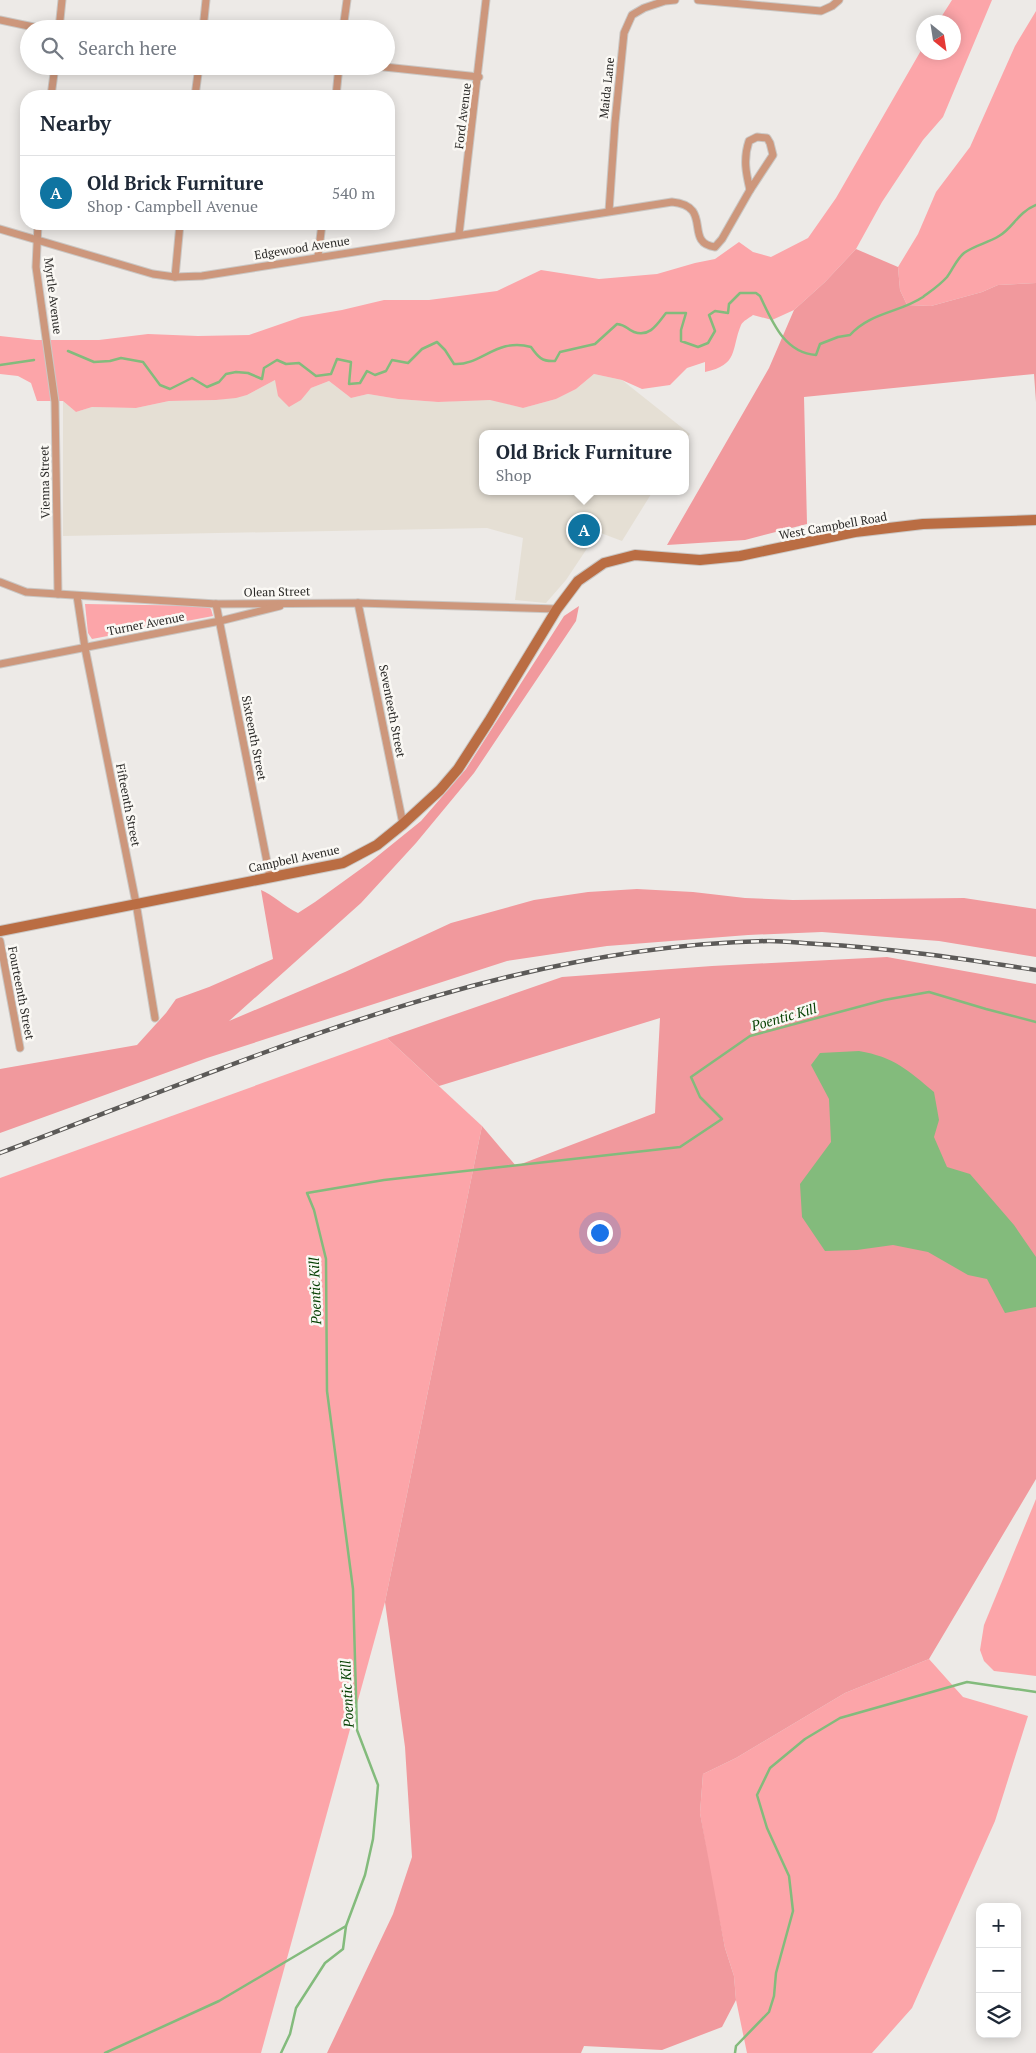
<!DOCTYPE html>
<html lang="en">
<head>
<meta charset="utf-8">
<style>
	:root { --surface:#fff; --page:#f6f6f7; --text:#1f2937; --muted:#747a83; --line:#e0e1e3; --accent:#0f74a1 }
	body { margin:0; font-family:"PT Serif",serif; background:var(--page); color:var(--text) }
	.controls { position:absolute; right:15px; bottom:15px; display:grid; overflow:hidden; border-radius:10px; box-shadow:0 2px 12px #0003 }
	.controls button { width:45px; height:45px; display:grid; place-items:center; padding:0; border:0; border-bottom:1px solid var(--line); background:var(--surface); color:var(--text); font:25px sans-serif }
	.compass { position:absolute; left:916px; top:15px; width:45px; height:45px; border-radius:50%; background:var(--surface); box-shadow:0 2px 12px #0003; rotate:150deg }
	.you { position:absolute; left:599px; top:1232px; width:18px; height:18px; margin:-12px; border:4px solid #fff; border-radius:50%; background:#1a73e8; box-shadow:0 0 0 8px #1a73e833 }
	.badge { display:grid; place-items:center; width:32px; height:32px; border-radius:50%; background:var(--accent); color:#fff; font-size:16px; font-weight:700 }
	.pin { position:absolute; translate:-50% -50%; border:2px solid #fff; box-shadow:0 1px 5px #0006 }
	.popup { position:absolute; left:479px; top:430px; width:210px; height:65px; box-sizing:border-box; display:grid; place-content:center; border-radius:10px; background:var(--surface); filter:drop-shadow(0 1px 4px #0005); font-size:16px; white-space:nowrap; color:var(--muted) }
	.popup b { font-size:19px; color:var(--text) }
	.popup::after { content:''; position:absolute; left:50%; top:100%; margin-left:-10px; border:10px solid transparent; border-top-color:var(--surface) }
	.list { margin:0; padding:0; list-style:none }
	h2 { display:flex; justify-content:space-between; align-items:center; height:65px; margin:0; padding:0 20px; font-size:21px }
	h2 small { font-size:16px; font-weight:400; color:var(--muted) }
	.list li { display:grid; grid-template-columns:32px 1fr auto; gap:15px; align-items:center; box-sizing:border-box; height:75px; padding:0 20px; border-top:1px solid var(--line) }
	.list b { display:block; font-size:19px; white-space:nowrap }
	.list p { margin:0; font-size:16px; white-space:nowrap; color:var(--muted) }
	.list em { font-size:16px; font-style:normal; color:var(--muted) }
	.icon { flex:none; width:28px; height:28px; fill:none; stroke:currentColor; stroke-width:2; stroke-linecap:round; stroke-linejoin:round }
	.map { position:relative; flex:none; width:1036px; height:2053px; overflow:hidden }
	.search { position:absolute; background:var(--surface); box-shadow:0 2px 12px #0003; left:20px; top:20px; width:375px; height:55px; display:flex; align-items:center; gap:12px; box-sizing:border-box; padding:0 18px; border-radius:28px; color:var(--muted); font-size:19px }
	.panel { position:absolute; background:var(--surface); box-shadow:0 2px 12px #0003; left:20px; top:90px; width:375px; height:140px; border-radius:20px }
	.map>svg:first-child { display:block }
</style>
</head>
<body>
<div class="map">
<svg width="1036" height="2053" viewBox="0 0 1036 2053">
	<rect width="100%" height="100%" fill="#edeae7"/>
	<!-- built -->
	<path fill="#e5dfd4" d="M594 374 622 380 690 434 685 441V434H483V491H653L622 541 598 532 566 580 546 603 515 600 523 538 487 528 63 536V401L76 412 92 407 136 408 169 401 216 400 247 395 275 380 301 399 311 388 329 381 351 398 368 394 398 399 438 402 490 399 523 408 556 399 576 389Z"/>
	<!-- green -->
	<g fill="#fca5a9">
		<path d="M952 0H992L943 117 923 140 882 202 856 249 825 282 794 310 772 320 753 315C749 318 743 321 741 325 731 349 739 365 705 372V362L687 368 670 385 642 389 622 380 594 374 576 389 556 399 523 408 490 400 438 402 398 399 368 394 351 398 329 381 311 388 301 400 289 407 278 396 275 380 247 395 236 398 216 400 169 401 136 408 92 407 76 412 63 401H37L31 383 18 376 0 374V336L36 340H99L148 334 198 336 249 335 301 317 342 310 384 300H429L497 291 541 270 599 279 657 274 695 263 715 259 739 242 753 252 771 257 808 238 836 198 923 47 924 52H954V22H938Z"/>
		<path d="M1036 11V283L998 285 982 292 931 306 907 305 900 290 898 267 918 234 936 192 970 147 1015 46Z"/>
		<path d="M85 604 207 606 211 609 213 616 92 639 88 633Z"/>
		<path d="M387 1038 482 1126 385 1602 261 2053H0V1178Z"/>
		<path d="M1036 1499V1676L994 1671 984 1661 980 1650 984 1625Z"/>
		<path d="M929 1659 963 1697 1028 1716 995 1821 912 2008 872 2053H747L736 2000 734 1976 725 1948 711 1878 700 1813 703 1774 736 1758 845 1693Z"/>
	</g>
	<!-- forest -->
	<g fill="#f1999d">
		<path d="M856 249 898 267 900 290 907 305 931 306 982 292 998 285 1036 283V402L1034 374 804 397 807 524 745 540 667 545 769 368 794 310 825 282Z"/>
		<path d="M579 606 576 621 474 773 416 843 361 903 229 1021 345 972 451 923 534 900 588 892 637 889 693 892 745 898 793 900 964 898 1036 909V957L939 941 822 932 748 935 607 946 507 961 207 1058 0 1133V1069L137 1045 166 1013 176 999 209 987 273 959 261 890C272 894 285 907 298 913L315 902 369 863 421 821 466 769 564 616Z"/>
		<path d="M887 957 1036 984V1479L929 1659 845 1693 736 1758 703 1774 700 1813 725 1948 734 1976 736 2000 722 2027 662 2050 584 2046 581 2053H327L393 1914 412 1857 405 1747 385 1602 482 1126 516 1166 655 1113 660 1018 439 1086 387 1038 562 977 712 966Z"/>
	</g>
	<!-- water -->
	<path fill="#83bb7c" d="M859 1051C894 1057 908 1070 934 1092L939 1120 934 1137 947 1167 970 1174 1014 1225 1036 1257V1307L1005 1313 987 1279 968 1275 928 1252 893 1245 857 1250 825 1251 802 1217 800 1184 831 1142 829 1099 811 1065 820 1053Z"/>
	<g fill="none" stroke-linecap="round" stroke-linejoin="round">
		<!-- stream -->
		<g stroke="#83bb7c" stroke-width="2.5">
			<path d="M68 351 94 362 110 361 121 358 143 362 160 385 170 389 192 378 207 387 219 382 226 374 236 372 248 373 262 379 264 368 277 360 286 364 299 363 316 376 331 374 337 359 351 362 349 384 360 383 367 371 375 375 386 371 392 360 408 363 422 349 437 342 445 350 454 364C481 366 497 337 531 347 538 357 542 362 555 361L560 352 595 344 617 324C627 325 626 329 634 332 650 338 658 323 666 313H686L681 330V341L698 347 708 343 715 331 709 315 715 311 728 313 729 304 740 293H756L760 296C772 321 784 353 816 355L820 344 838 337 850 335C871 312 899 313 923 297 931 291 940 285 947 277 953 269 956 260 964 253 975 245 988 243 999 236 1014 227 1017 213 1036 205"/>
			<path d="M0 365 34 360"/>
			<path d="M105 2053 219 2001 346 1926 365 1875 373 1839 378 1785 357 1730 353 1589 327 1391 326 1259 314 1210 307 1193 384 1180 680 1147 722 1119 700 1097 691 1077 750 1036 884 1000 929 992 986 1009 1036 1022"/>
			<path d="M281 2053 290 2034 296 2008 325 1963 343 1949 346 1926"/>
			<path d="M735 2053 736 2046 769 2012 774 1996 776 1973 793 1911 789 1876 767 1828 757 1795 770 1768 805 1739 840 1718 967 1682 1036 1692"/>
		</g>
		<defs>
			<g id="street">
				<path d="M698 0 821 11 832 6 839 0"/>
				<path d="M0 20 43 29"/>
				<path d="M59 29 62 0"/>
				<path d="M203 29 206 0"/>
				<path d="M343 29 347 0"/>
				<path d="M375 66 479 77"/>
				<path d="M51 96 55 66"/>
				<path d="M195 96 199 66"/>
				<path d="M336 96 339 66"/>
				<path d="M757 137 767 138 770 143 773 155 750 190C746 173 743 159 749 141Z"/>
				<path d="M609 211 615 123 624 33 632 15 644 8 665 1 675 0"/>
				<path d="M38 224 36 267 55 402 58 594"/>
				<path d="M0 229 153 274 175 277 202 276 672 202C714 206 683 243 715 247L722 239 750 190"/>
				<path d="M459 234 486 0"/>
				<path d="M318 256 322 224"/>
				<path d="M175 277 180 224"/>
				<path d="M0 582 26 592 216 604 358 603 557 609"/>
				<path d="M77 596 85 648 136 903 155 1018"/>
				<path d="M358 603 403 824"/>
				<path d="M216 604 270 877"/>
				<path d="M0 664 220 621 280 606"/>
				<path d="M0 941 20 1048"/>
			</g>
			<path id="secondary" d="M0 931 343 863 377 845 403 824 440 790 458 769 489 721 557 609 578 581 604 563 635 555 700 560 740 556 855 532 923 524 1036 520"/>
		</defs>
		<!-- street casing -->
		<use href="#street" stroke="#cac7c4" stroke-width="9"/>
		<!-- secondary casing -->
		<use href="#secondary" stroke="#cac7c4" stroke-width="12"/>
		<!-- street -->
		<use href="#street" stroke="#cd977c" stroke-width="7"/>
		<!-- secondary -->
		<use href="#secondary" stroke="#ba6d43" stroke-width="10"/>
		<defs>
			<path id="rail" d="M0 1153C248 1060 500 946 769 941 785 941 801 943 817 944 891 948 963 959 1036 970"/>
		</defs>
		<!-- rail casing -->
		<use href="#rail" stroke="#5c5a58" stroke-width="4.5"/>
		<!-- rail -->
		<use href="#rail" stroke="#faf8f4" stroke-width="2.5" stroke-dasharray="8" stroke-linecap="butt"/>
	</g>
	<g text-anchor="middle" stroke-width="5" stroke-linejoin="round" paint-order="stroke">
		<!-- street labels -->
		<g font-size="12" fill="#2a2927" stroke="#faf8f4">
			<text transform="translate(607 88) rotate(-84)" y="4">Maida Lane</text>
			<text transform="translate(463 116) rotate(-83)" y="4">Ford Avenue</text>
			<text transform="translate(302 248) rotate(-9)" y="4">Edgewood Avenue</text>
			<text transform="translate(53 296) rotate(83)" y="4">Myrtle Avenue</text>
			<text transform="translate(45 482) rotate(-91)" y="4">Vienna Street</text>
			<text transform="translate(833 526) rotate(-10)" y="4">West Campbell Road</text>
			<text transform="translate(277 592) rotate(-1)" y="4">Olean Street</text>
			<text transform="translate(146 624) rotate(-11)" y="4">Turner Avenue</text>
			<text transform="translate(392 711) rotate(79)" y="4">Seventeeth Street</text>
			<text transform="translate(254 738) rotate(79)" y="4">Sixteenth Street</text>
			<text transform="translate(128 805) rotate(79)" y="4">Fifteenth Street</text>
			<text transform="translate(294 859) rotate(-12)" y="4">Campbell Avenue</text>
			<text transform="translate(21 993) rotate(79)" y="4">Fourteenth Street</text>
		</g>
		<!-- water labels -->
		<g font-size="14" font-style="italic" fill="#043f00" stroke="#faf8f4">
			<text transform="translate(784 1017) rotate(-16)" y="5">Poentic Kill</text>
			<text transform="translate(315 1291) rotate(-92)" y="5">Poentic Kill</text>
			<text transform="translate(347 1694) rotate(-93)" y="5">Poentic Kill</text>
		</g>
	</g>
</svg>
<div class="controls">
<button>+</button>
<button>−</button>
<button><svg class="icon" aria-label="layers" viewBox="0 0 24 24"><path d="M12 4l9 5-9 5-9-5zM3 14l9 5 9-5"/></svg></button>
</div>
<svg class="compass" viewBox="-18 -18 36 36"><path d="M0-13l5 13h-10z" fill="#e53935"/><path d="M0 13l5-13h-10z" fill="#747a83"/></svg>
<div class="you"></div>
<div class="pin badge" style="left:584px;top:530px">A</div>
<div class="popup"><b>Old Brick Furniture</b>Shop</div>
<div class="search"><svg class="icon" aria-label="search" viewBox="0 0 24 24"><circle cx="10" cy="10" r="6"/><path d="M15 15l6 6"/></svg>Search here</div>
<section class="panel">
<h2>Nearby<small></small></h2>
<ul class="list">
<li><span class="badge">A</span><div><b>Old Brick Furniture</b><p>Shop · Campbell Avenue</p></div><em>540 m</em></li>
</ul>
</section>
</div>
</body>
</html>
